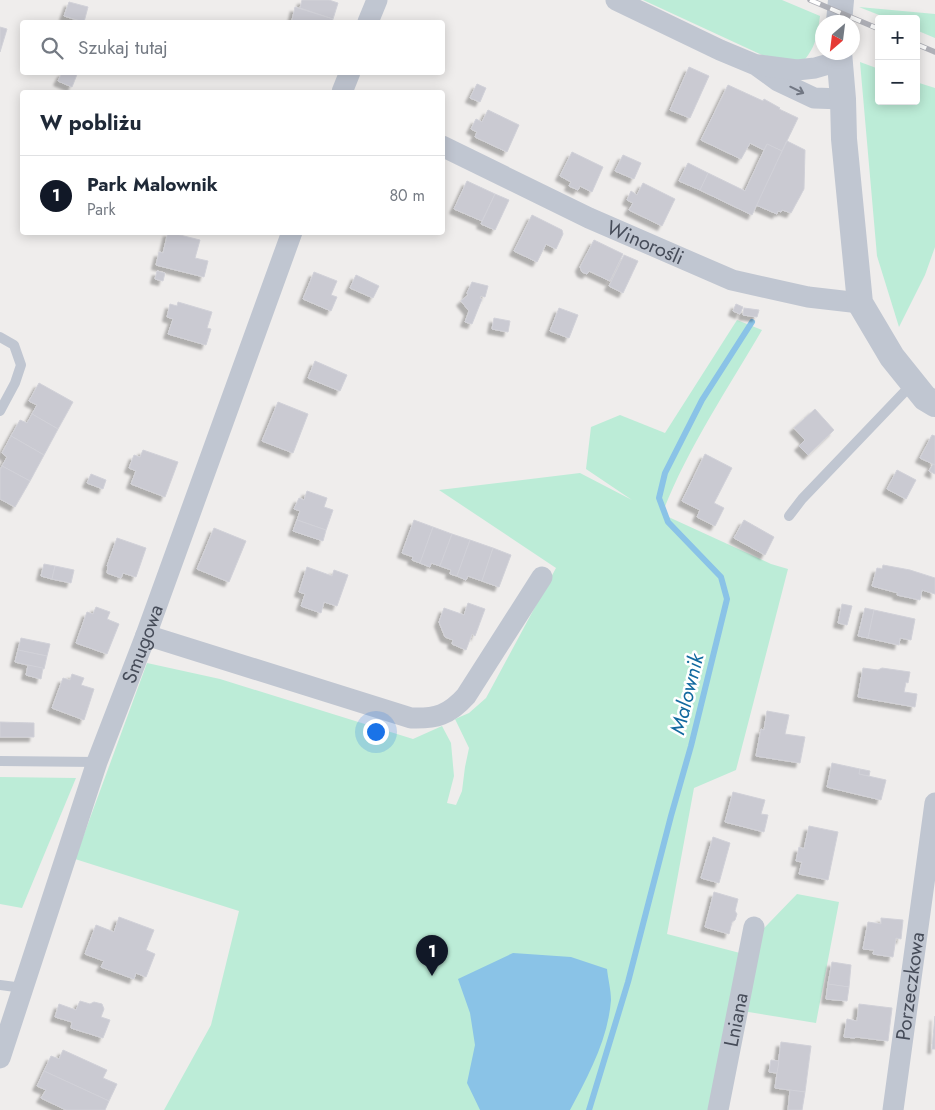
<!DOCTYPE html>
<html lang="pl">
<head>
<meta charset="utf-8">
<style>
	:root { --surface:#fff; --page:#f6f6f7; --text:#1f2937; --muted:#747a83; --line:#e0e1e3; --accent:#111827 }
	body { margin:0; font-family:Jost,sans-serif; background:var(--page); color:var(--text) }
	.controls { position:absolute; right:15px; top:15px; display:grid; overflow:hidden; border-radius:5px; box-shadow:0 2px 12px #0003 }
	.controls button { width:45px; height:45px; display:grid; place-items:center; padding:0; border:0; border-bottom:1px solid var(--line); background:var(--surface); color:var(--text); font:25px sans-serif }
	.compass { position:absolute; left:815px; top:15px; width:45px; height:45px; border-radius:50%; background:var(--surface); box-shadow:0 2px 12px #0003; rotate:208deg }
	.you { position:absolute; left:375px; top:731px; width:18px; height:18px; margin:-12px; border:4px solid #fff; border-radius:50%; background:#1a73e8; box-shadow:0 0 0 8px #1a73e833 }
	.badge { display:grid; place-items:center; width:32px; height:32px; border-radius:50%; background:var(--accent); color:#fff; font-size:16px; font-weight:700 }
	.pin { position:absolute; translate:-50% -41px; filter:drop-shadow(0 1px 2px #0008) }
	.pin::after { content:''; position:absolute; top:26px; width:18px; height:15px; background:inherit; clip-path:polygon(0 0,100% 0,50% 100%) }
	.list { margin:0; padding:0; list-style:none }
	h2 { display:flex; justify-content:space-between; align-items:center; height:65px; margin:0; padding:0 20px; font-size:21px }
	h2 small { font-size:16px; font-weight:400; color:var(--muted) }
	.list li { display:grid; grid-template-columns:32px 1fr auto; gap:15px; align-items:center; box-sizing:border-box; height:80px; padding:0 20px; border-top:1px solid var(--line) }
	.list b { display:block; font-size:19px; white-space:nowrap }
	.list p { margin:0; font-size:16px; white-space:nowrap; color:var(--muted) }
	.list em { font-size:16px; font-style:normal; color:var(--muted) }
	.icon { flex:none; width:28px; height:28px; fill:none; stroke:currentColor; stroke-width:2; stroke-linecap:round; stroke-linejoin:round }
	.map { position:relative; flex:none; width:935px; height:1110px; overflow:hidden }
	.search { position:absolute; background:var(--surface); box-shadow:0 2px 12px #0003; left:20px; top:20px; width:425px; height:55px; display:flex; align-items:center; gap:12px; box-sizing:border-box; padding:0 18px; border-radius:5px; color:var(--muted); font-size:19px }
	.panel { position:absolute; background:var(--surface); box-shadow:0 2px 12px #0003; left:20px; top:90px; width:425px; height:145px; border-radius:5px }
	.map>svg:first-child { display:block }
</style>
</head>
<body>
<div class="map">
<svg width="935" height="1110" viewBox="0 0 935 1110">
	<defs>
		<filter id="shadow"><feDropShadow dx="-4.5" dy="4.5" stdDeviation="1" flood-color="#0004"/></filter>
	</defs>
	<rect width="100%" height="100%" fill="#efedec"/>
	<!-- green -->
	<g fill="#bcecd7">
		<path d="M643 0H782L820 16C817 37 816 47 802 63L762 55Z"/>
		<path d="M859 7 935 14V38L916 30V19H889Z"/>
		<path d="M860 62 879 69V101H916V82L935 88V247L925 275 899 327 877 256Z"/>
		<path d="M737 320 762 330C727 390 687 449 662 514L771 564 788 569 736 770 694 788 667 934 740 953 797 894 839 902 816 1023 730 1009 711 1110H164L211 1025 239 911 75 859 147 663 220 679 413 739 442 726 451 743 454 776 447 803 456 805 462 791 465 767 469 748 455 719 469 713 486 698 556 568 439 490 580 473 632 500 586 469 591 427 620 415 665 433Z"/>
		<path d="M0 777 76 778 22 908 0 904Z"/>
	</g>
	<!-- water -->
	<path fill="#8ac3e7" d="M513 953 571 957 607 969C608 979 611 990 611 1000 608 1040 588 1076 570 1110H480L467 1083 475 1045 470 1013 458 979Z"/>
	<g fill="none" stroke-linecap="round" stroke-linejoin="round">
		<!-- stream -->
		<path stroke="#8ac3e7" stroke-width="6" d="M589 1110 628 982 671 816 691 746 727 599 721 577 668 522 659 498 665 473 702 400 752 322"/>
	</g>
	<!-- building -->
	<g fill="#cacad2" stroke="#d1d1d8" filter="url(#shadow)">
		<path d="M302 0H329L338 3 333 19 300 8Z"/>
		<path d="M69 2 88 7 84 22 64 16Z"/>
		<path d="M295 7 333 19 332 22H300L292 20Z"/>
		<path d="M0 27 7 29 0 52Z"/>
		<path d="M689 67 709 76 690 118 670 110Z"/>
		<path d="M65 72H78L72 87 58 81 62 73Z"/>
		<path d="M477 84 486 88 480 102 470 98Z"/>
		<path d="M728 85 763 101 764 99 780 108 779 109 798 118 782 151 767 144 764 150 750 143 741 159 701 140Z"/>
		<path d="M488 110 519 125 507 152 475 137 477 132 471 129 476 119 482 122Z"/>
		<path d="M787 141 805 150 804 189 791 213 782 210 781 212 778 211 777 214 756 205Z"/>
		<path d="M767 144 782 151 752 215 700 190 708 173 745 191Z"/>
		<path d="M572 152 603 167 592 192 580 186 578 190 569 186 571 182 560 176Z"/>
		<path d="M623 155 641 163 634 179 615 171Z"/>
		<path d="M688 163 708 173 700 190 679 181Z"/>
		<path d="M467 181 495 194 482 221 454 209Z"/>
		<path d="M643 183 675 199 662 226 629 210 633 203 627 200 631 191 637 195Z"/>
		<path d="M495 194 509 200 495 230 481 224Z"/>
		<path d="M532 215 562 230 563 234 556 249 546 244 537 262 514 251Z"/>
		<path d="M168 232 200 240 195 258 208 261 204 277 156 265 159 252 163 253Z"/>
		<path d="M594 240 623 254 610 281 589 271 587 274 582 272 580 267Z"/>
		<path d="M624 255 638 261 623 293 609 286Z"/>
		<path d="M157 271 165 273 163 281 155 279Z"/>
		<path d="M314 272 337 281 331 295 337 297 331 311 303 299Z"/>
		<path d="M356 275 379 286 373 298 350 288Z"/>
		<path d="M472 282 488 286 485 297 481 296 480 298 482 299 472 324 465 322 469 311 461 301 468 295 467 293Z"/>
		<path d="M178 302 212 312 207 328 211 329 206 345 168 334 173 319 167 317 170 304 177 306Z"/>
		<path d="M736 304 743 307 740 314 733 311Z"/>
		<path d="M559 308 578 315 569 338 550 331Z"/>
		<path d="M744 308 759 310 757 317 743 315Z"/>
		<path d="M494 318 510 321 508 332 492 329Z"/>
		<path d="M315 361 347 375 340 391 308 378Z"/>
		<path d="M39 383 73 402 58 429 32 414 37 405 29 401Z"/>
		<path d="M278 402 308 414 293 453 262 441Z"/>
		<path d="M815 409 834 430 808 455 799 446 805 440 794 428Z"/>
		<path d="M32 414 58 429 44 455 11 436 20 420 27 423Z"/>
		<path d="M932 435 935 436V465L920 458Z"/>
		<path d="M11 436 44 455 30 481 2 466 7 457 2 453Z"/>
		<path d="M143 450 178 462 165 497 131 484 136 471 129 468 134 455 140 457Z"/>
		<path d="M705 454 732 468 714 503 724 508 715 526 697 517 700 510 682 501Z"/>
		<path d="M933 464 935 465V474L929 471Z"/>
		<path d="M2 466 30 481 15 507 0 499V470Z"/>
		<path d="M897 470 916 480 906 499 887 489Z"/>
		<path d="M91 474 106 480 103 489 87 483Z"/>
		<path d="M307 491 327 498 324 507 333 510 326 530 297 520 300 511 294 509 299 498 304 500Z"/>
		<path d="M297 520 326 530 323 541 293 531Z"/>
		<path d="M414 520 433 527 420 563 412 560 413 557 402 553Z"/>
		<path d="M744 520 774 537 765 555 734 538Z"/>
		<path d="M433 527 452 534 440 566 431 563 430 567 420 563Z"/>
		<path d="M214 528 246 541 229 582 197 569Z"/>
		<path d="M452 534 470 540 457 576 450 574 451 570 440 566Z"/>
		<path d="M117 538 146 548 136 577 123 573 121 578 107 573 108 567 107 566Z"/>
		<path d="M470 540 493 548 482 581 468 576 466 580 457 576Z"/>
		<path d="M493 548 511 555 499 587 482 581Z"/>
		<path d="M44 564 55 566 52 579 41 576Z"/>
		<path d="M883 565 910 570 935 578V594L922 590 920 600 897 595 898 593 872 586 877 568 882 569Z"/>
		<path d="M55 566 74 570 71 583 52 579Z"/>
		<path d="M307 567 332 576 334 570 348 575 337 606 324 602 321 613 301 606 305 594 299 592Z"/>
		<path d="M468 603 485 609 475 636 472 634 466 650 452 644 453 640 445 637 439 622 444 608 464 615Z"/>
		<path d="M842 604 852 606 847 625 838 623Z"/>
		<path d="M96 607 110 612 107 619 119 624 107 654 76 643 87 612 93 614Z"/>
		<path d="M865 608 874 610 868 638 858 636Z"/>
		<path d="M874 610 915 619 911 640 900 638 899 645 868 638Z"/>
		<path d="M21 638 50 644 47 656 18 650Z"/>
		<path d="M18 650 47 656 44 669 15 662Z"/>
		<path d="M28 665 43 668 41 679 26 675Z"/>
		<path d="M863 668 878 670 882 668 910 672 908 683 906 682 904 692 917 694 915 707 858 697Z"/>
		<path d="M72 674 84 678 81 685 94 689 84 720 52 708 63 678 70 680Z"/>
		<path d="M767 711 789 715 785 734 805 737 800 763 756 756 761 729 764 730Z"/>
		<path d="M0 722 34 723V737H0Z"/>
		<path d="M832 763 860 769 859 774 886 780 881 800 827 787Z"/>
		<path d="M860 769 870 771 869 776 859 774Z"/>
		<path d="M733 792 765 800 761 814 768 815 764 832 725 822Z"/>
		<path d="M809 826 838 832 828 880 799 874 802 862 796 861 799 847 804 849Z"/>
		<path d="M713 837 730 843 719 883 701 878Z"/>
		<path d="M714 892 738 899 735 911 737 914 735 920 732 922 729 934 705 927Z"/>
		<path d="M119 917 154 930 146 950 155 954 146 977 136 973 134 979 101 967 104 961 85 954 96 925 114 932Z"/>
		<path d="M881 918 903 920 901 939 896 938 893 957 873 954 874 950 863 949 868 922 881 924Z"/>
		<path d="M832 962 851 965 849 987 828 984Z"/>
		<path d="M828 984 849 987 847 1001 826 999Z"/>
		<path d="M80 1001 90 1004 94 1002 102 1004 104 1009 101 1017 110 1020 103 1038 71 1028 72 1022 55 1017 59 1004 76 1010Z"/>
		<path d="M859 1004 892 1008 888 1041 856 1037 855 1038 844 1037 847 1019 857 1021Z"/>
		<path d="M935 1016V1049H932Z"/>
		<path d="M781 1042 811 1046 805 1092 775 1088Z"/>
		<path d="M63 1050 107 1070 103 1078 117 1084 109 1101 44 1071 51 1056 59 1059Z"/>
		<path d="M771 1060 779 1061 777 1073 769 1072Z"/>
		<path d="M44 1071 109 1101 105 1110H66L41 1098 46 1090 37 1086Z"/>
		<path d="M790 1090 805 1092 802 1110H788Z"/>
	</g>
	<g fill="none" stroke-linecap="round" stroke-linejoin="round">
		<!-- service -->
		<g stroke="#c0c6d1" stroke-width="10">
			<path d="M0 337 14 345 21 365 15 383 0 411"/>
			<path d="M789 516 802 499 912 384"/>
			<path d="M0 761 97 762"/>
			<path d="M0 985 23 988"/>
		</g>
		<!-- minor -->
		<g stroke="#c0c6d1" stroke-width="21">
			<path d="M616 0 720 50 756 65 778 81 814 98 843 99"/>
			<path d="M368 22 377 0"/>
			<path d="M759 65 797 70 815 68 839 61"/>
			<path d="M342 92 350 72"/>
			<path id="s1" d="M442 146 589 218 732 280 808 297 860 303"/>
			<path d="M146 635 411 718C436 719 449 715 466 696L542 577"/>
			<path id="s2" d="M0 1058 97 762 146 635 292 232"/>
			<path id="s3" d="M718 1110 754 927"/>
			<path id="s4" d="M893 1110 935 803"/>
		</g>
		<!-- tertiary -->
		<g stroke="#c0c6d1" stroke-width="26">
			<path d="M839 22 841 0"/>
			<path d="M839 52 843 99 844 139 860 303 892 357 925 398 935 404"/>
		</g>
		<defs>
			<g id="rail">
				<path d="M810 0 879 29"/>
				<path d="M916 44 935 52"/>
			</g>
		</defs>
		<!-- rail casing -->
		<use href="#rail" stroke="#afb0b7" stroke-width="5.5"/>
		<!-- rail -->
		<use href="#rail" stroke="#fff" stroke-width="4" stroke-dasharray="11" stroke-linecap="butt"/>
	</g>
	<!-- one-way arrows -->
	<defs><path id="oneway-shaft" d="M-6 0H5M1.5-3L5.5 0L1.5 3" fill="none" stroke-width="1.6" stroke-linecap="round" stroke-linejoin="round" transform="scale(1.25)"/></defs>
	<use stroke="#717783" href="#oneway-shaft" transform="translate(797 90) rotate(26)"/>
	<g text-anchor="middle" stroke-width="5" stroke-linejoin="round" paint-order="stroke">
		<!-- street labels -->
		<g font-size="20" fill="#464c59" stroke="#fff">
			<text dy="7" stroke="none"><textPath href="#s1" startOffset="225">Winorośli</textPath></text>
			<text dy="7" stroke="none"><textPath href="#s2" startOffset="438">Smugowa</textPath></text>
			<text dy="7" stroke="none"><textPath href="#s4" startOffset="125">Porzeczkowa</textPath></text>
			<text dy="7" stroke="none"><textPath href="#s3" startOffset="92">Lniana</textPath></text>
		</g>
		<!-- water labels -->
		<g font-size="21" font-style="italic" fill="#12699f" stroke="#fff">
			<text transform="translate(687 694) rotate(-76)" y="7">Malownik</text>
		</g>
	</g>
</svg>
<div class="controls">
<button>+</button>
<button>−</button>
</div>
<svg class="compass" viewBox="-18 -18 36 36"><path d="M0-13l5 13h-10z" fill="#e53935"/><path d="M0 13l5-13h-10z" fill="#747a83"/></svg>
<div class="you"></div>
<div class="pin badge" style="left:432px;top:976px">1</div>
<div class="search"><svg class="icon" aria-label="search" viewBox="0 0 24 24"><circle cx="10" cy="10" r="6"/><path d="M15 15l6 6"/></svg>Szukaj tutaj</div>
<section class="panel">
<h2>W pobliżu<small></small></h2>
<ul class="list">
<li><span class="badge">1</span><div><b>Park Malownik</b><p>Park</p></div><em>80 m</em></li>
</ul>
</section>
</div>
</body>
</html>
